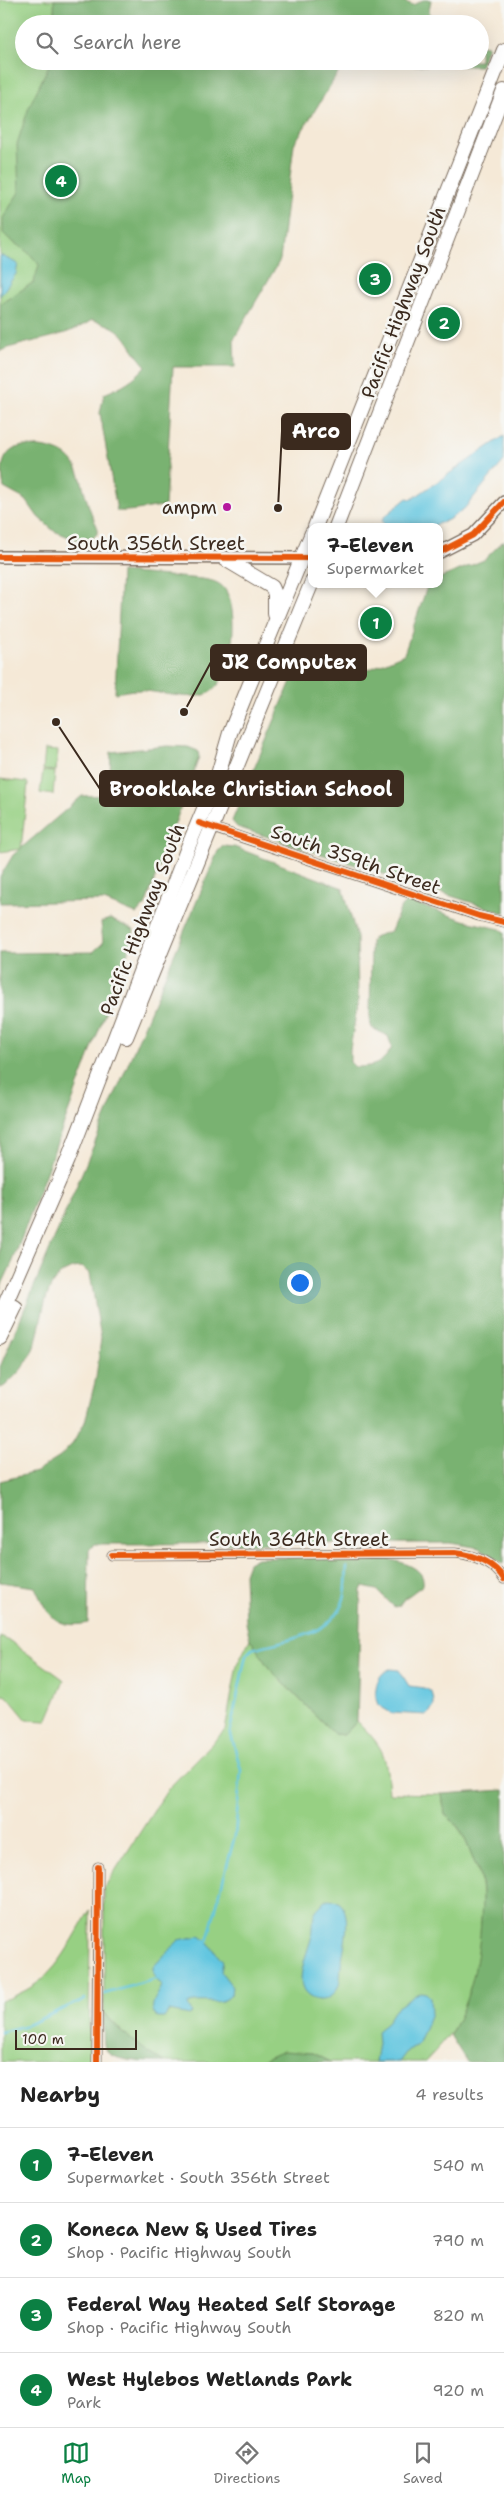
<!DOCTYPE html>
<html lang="en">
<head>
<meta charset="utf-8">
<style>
	:root { --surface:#fff; --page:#f2f2f2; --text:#222; --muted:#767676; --line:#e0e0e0; --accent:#0b8043 }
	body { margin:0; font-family:"Shantell Sans",sans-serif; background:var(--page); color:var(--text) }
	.scale { position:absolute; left:15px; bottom:12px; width:122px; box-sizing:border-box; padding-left:5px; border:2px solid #3b2a1e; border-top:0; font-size:14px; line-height:18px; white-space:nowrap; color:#3b2a1e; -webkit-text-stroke:4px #f6f6f2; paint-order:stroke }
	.you { position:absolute; left:299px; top:1282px; width:18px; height:18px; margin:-12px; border:4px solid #fff; border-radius:50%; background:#1a73e8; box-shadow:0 0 0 8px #1a73e833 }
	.badge { display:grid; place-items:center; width:32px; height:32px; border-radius:50%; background:var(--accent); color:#fff; font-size:16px; font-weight:700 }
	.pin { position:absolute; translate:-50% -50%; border:2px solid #fff; box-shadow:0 1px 5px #0006 }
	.popup { position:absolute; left:308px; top:523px; width:135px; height:65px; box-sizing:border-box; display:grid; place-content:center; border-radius:10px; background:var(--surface); filter:drop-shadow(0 1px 4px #0005); font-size:16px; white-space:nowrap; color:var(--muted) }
	.popup b { font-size:19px; color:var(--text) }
	.popup::after { content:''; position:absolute; left:50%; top:100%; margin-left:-10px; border:10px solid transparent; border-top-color:var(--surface) }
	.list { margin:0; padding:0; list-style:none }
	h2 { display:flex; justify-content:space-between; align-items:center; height:65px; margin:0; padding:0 20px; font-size:21px }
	h2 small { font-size:16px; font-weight:400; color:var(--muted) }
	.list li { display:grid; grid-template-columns:32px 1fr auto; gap:15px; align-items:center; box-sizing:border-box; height:75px; padding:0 20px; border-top:1px solid var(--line) }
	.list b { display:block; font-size:19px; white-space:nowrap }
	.list p { margin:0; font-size:16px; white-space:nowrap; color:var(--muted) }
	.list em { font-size:16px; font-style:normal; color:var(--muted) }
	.icon { flex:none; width:28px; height:28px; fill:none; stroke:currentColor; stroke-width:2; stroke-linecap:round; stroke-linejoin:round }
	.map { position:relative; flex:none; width:504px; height:2062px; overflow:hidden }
	.search { position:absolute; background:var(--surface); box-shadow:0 5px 20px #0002; left:15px; right:15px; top:15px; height:55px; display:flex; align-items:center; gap:12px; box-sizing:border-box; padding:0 18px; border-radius:28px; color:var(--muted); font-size:19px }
	.sheet { height:365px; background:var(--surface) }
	nav { display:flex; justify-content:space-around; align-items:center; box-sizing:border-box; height:70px; border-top:1px solid var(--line); background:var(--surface); font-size:14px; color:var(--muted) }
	nav a { display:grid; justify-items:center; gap:2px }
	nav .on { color:var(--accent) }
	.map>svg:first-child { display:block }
</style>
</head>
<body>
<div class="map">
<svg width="504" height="2062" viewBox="0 0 504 2062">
	<rect width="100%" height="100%" fill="#f6f6f2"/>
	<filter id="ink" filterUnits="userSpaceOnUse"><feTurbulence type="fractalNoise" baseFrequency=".02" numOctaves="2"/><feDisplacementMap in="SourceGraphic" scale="10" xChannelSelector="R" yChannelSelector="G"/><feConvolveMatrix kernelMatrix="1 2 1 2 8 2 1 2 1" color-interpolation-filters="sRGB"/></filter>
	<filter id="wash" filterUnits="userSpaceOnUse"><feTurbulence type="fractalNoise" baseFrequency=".0096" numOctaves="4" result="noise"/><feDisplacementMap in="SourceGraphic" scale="20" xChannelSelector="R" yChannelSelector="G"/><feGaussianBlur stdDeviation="1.12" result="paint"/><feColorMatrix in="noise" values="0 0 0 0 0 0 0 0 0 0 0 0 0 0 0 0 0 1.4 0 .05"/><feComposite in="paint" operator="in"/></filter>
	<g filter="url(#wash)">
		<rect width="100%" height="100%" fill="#f5e9d7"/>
		<!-- green -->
		<g fill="#97d083" stroke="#697d50">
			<path d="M0 0H121V24H24V61H121L122 300H6L0 304Z"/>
			<path d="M45 750 58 751 56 771 43 770Z"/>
			<path d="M43 771 55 772 53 795 40 793Z"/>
			<path d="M0 779 27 782 28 784 21 849 0 852Z"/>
			<path d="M0 1637 10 1641 63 1679 64 1681 47 1721 27 1720 7 1696 0 1694Z"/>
			<path d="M250 1639 269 1668 334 1734 344 1735 357 1721C385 1749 386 1754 389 1793L442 1794 445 1815C457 1823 464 1835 469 1849 473 1858 478 1868 480 1877 487 1920 479 1975 462 2013 453 2033 439 2047 425 2062H331L312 2053 269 2058 258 2062C231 2062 192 2062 166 2062 148 2059 115 2026 104 2012V1888L168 1789 225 1730 237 1665Z"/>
			<path d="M90 1910 89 2062H0V2001C54 1984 63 1955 90 1910Z"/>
		</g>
		<!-- forest -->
		<g fill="#79b271" stroke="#5a6e48">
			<path d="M54 0H400L413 5 423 0H431L429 11 432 24H55Z"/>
			<path d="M480 45 488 46 480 66 343 65 294 144 280 260 234 339 235 367H173L165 506C149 507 134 512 117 511L100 413 104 394C121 387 135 379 146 366 123 341 130 329 92 320 64 339 31 339 0 351V304L34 282 39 265C28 248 17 248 3 233V218L19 192 17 144 29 107 51 61H480Z"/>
			<path d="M23 446C92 447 73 478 97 526V534L93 538 74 539 54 531 38 517 26 500 4 488C0 469 1 450 23 446Z"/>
			<path d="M504 540V913L237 827 232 821 300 660 305 659 343 675 361 673 404 654 428 584H440V578L484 560Z"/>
			<path d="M121 572 202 579C209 580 217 581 223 587 241 606 234 680 209 693 192 702 157 691 137 690 130 690 122 692 115 693Z"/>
			<path d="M167 746 188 747 198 751 199 757 145 906 136 914 104 901 0 903V877L13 855 82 796 109 795 111 752Z"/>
			<path d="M223 846 234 847 343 888 357 938 358 1002 350 1049V1062L355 1067C374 1067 383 1064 392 1047L388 1036 372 1028 370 1022 371 941 374 937 391 931 401 907 407 901 470 922 500 929 504 932V1564L480 1548 451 1543 95 1544 89 1550 88 1623C55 1630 47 1614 35 1587L0 1582V1481L36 1472 60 1457 73 1443 85 1422 96 1378 101 1338 90 1274 82 1267C42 1268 45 1316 35 1344 31 1357 22 1370 12 1379 8 1383 5 1387 0 1388V1367L218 851Z"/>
			<path d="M110 919 134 930 133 938 13 1261 0 1289V953L93 952 103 943 101 922Z"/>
			<path d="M374 1557C389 1559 427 1564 423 1585L403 1600 399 1606 394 1607 377 1590 363 1587 361 1590 357 1721 344 1735 334 1734 269 1668 250 1639 246 1623 244 1574 248 1563 257 1558Z"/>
			<path d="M504 1790V2062H467L450 2035C471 1997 479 1961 481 1919 482 1905 483 1890 480 1877 478 1868 473 1860 470 1852 465 1837 458 1823 445 1815L442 1794Z"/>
			<path d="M104 2012C121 2034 141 2048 164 2062 149 2062 110 2062 105 2049 102 2038 104 2024 104 2012Z"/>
			<path d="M283 2051 312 2053 331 2062H258Z"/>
		</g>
		<!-- water -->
		<g fill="#62c6e0" stroke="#4e787f">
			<path d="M0 255 18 264 16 274 0 296Z"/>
			<path d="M504 436V461L464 509 448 520 430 527H386L382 521 384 517 407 498 412 499Z"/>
			<path d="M390 1669 399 1670 409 1686C425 1688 434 1687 434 1705L428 1715 391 1713 378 1705C373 1692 376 1674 390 1669Z"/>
			<path d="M329 1899C358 1901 343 1948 341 1966 340 1973 341 1982 337 1989 334 1995 326 2001 319 2000 286 1995 308 1954 312 1935 314 1928 312 1919 315 1912 318 1907 324 1902 329 1899Z"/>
			<path d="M200 1936 207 1941 223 1961 221 1972 232 1986 231 1995C221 2007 204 1999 190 2003L188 2005 192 2013 190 2015 169 2011 164 2018H158C146 2008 157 1997 162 1986L153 1975V1967L179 1940Z"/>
			<path d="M420 1992 426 1993 430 1997 431 2013 418 2046 408 2050 399 2062H375L378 2043 377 2031 387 2023 396 2008Z"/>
		</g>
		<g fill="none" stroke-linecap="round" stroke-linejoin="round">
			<!-- stream -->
			<g stroke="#62c6e0" stroke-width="2.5">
				<path d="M207 1942 235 1835 241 1770 230 1731 246 1655 252 1649C286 1639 337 1637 345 1594 347 1585 346 1575 347 1567"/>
				<path d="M104 1994 159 1978"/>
				<path d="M0 2032 27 2025 85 1999"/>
			</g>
		</g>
	</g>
	<g filter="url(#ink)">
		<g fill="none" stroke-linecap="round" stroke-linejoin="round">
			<defs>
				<g id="street">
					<path d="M207 826 479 916 504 922"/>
					<path d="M112 1555 455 1553C475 1555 493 1562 504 1579"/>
					<path d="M97 2062 98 1867"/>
				</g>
				<g id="secondary">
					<path d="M440 552 473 535 504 502"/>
					<path d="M0 557 312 558"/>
				</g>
				<g id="primary">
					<path d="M315 527 504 50"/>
					<path d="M336 527 504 91"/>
					<path d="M225 559 272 587 275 594V614"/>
					<path d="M126 1037 312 582"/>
					<path d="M0 1316 68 1160 188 847 217 778 230 733 249 686 312 533"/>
					<path d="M0 1338 15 1307"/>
				</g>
			</defs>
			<!-- street casing -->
			<use href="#street" stroke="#7c6d5f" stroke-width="11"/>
			<!-- secondary casing -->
			<use href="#secondary" stroke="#7c6d5f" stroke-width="14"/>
			<!-- primary casing -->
			<use href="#primary" stroke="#7c6d5f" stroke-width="16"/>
			<!-- street -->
			<use href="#street" stroke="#fff" stroke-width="9"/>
			<!-- secondary -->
			<use href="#secondary" stroke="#fff" stroke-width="11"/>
			<!-- primary -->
			<use href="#primary" stroke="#fff" stroke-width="14"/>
			<defs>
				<g id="cycleway">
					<path d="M440 552 473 535 504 502"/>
					<path d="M0 557 312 558"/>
					<path d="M199 823 479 916 504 922"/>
					<path d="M112 1555 455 1553C475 1555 493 1562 504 1579"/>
					<path d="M97 2062 98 1867"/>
				</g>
			</defs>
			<!-- cycleway casing -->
			<use href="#cycleway" stroke="#f6f6f2" stroke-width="9"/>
			<!-- cycleway -->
			<use href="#cycleway" stroke="#e8590c" stroke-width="6"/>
		</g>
	</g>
	<!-- markers -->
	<circle fill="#b5179e" stroke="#f6f6f2" stroke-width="2" cx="227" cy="507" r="5"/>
	<g text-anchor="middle" stroke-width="5" stroke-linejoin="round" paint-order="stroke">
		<!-- street labels -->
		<g font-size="19" fill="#3b2a1e" stroke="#f6f6f2">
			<text transform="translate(403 302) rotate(-69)" y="7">Pacific Highway South</text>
			<text x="156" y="550">South 356th Street</text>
			<text transform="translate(356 859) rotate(19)" y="7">South 359th Street</text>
			<text transform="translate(142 919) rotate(-69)" y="7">Pacific Highway South</text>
			<text x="299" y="1546">South 364th Street</text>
		</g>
		<!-- poi labels -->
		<g font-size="19" fill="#3b2a1e" stroke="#f6f6f2" text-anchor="end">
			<text x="217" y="514">ampm</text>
		</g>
	</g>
	<!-- callouts -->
	<path fill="none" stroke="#3b2a1e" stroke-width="2" d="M278 508L282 431M184 712L211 662M56 722L100 789"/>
	<g fill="#3b2a1e" stroke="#f6f6f2" stroke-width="2">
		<circle cx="278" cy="508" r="5"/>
		<circle cx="184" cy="712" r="5"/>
		<circle cx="56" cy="722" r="5"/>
	</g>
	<g fill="#3b2a1e" stroke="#3b2a1e" stroke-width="2">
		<rect x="282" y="414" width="68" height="35" rx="5"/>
		<rect x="211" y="645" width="155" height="35" rx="5"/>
		<rect x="100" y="771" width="303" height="35" rx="5"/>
	</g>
	<g font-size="20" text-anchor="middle" font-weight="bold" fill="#fff">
		<text x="316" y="438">Arco</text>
		<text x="289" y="669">JR Computex</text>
		<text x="251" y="796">Brooklake Christian School</text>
	</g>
</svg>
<div class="scale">100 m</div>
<div class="you"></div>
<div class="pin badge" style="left:376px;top:623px">1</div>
<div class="popup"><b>7-Eleven</b>Supermarket</div>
<div class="pin badge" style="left:444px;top:323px">2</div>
<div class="pin badge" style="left:375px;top:279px">3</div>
<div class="pin badge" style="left:61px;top:181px">4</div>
<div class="search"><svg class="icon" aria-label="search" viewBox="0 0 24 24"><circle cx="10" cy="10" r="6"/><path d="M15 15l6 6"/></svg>Search here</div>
</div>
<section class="sheet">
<h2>Nearby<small>4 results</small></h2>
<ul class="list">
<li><span class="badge">1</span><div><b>7-Eleven</b><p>Supermarket · South 356th Street</p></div><em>540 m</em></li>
<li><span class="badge">2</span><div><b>Koneca New &amp; Used Tires</b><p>Shop · Pacific Highway South</p></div><em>790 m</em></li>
<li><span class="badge">3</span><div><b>Federal Way Heated Self Storage</b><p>Shop · Pacific Highway South</p></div><em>820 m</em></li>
<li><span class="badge">4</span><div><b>West Hylebos Wetlands Park</b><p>Park</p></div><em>920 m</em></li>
</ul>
</section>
<nav>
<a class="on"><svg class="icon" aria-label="map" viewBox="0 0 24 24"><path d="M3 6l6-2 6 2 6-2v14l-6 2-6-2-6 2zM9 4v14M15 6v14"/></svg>Map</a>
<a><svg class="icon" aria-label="directions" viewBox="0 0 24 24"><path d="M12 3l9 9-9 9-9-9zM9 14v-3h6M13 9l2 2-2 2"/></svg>Directions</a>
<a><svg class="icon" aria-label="saved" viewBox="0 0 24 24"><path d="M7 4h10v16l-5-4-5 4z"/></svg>Saved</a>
</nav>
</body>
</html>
